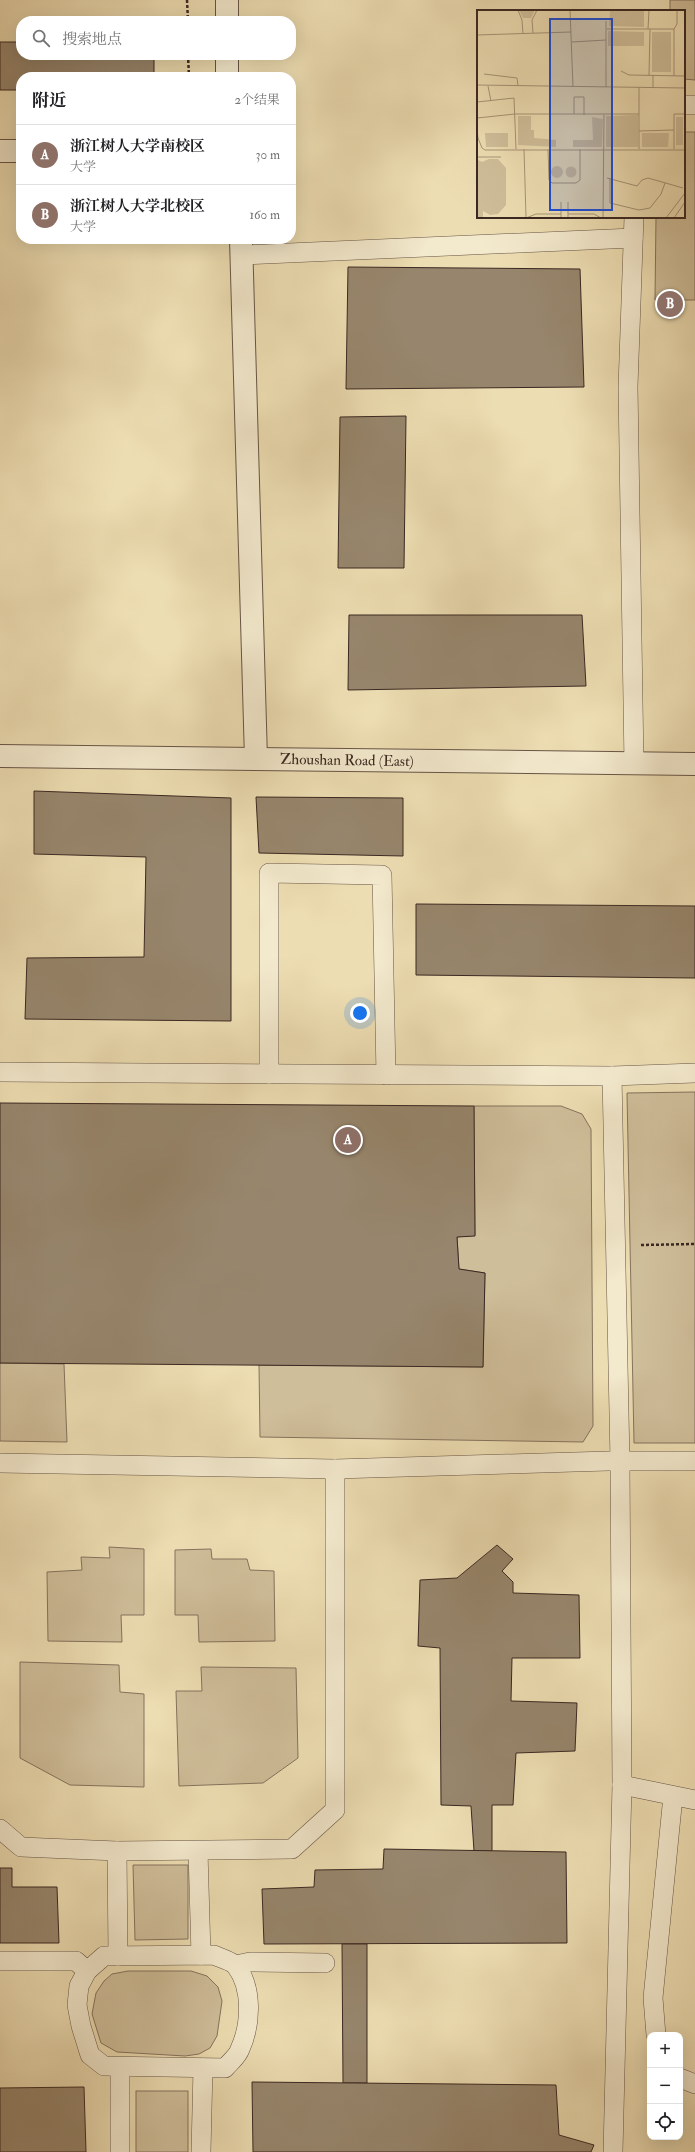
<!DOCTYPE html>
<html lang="zh">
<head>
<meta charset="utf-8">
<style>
	:root { --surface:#fff; --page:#f6f6f6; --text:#202124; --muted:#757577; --line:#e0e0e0; --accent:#8f2418 }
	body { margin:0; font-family:"IM FELL Double Pica","Noto Serif SC",serif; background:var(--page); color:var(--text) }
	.controls { position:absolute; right:12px; bottom:12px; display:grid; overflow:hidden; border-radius:8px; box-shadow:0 4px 16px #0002 }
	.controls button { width:36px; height:36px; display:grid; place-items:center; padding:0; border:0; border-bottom:1px solid var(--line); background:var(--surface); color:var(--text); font:20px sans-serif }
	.you { position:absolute; left:360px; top:1013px; width:14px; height:14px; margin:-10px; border:3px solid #fff; border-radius:50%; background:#1a73e8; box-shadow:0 0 0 6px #1a73e833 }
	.badge { display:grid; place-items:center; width:26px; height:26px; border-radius:50%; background:var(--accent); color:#fff; font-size:13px; font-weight:700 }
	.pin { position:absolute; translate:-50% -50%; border:2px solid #fff; box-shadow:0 1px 4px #0006 }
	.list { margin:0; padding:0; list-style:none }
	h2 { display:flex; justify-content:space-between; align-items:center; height:52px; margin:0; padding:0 16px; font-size:17px }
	h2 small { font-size:13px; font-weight:400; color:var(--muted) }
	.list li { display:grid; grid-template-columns:26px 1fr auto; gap:12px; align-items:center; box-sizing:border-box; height:60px; padding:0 16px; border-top:1px solid var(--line) }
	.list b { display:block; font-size:15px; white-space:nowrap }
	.list p { margin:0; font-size:13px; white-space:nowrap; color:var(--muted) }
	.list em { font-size:13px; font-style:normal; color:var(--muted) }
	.icon { flex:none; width:22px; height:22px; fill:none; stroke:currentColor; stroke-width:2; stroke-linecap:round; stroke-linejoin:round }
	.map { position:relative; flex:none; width:695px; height:2152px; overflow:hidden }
	.search { position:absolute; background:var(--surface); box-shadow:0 4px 16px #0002; left:16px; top:16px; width:280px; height:44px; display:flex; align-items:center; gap:10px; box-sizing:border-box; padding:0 14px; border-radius:16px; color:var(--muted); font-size:15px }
	.panel { position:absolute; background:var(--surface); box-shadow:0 4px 16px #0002; left:16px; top:72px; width:280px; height:172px; border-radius:16px }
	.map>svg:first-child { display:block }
</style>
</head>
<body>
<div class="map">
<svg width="695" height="2152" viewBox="0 0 695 2152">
	<rect width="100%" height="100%" fill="#edddb2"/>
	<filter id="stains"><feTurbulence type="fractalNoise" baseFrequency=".005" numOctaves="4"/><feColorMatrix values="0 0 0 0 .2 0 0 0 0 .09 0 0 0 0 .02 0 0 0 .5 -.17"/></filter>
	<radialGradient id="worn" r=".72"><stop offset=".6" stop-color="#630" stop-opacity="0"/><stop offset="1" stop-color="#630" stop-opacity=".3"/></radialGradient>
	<!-- green -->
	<g fill="#cfbe9a" stroke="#84735e">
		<path d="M670 0H695V80L684 79V11H670Z"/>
		<path d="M684 132H695V300H655L656 217H684Z"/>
		<path d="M695 1092V1443H634L627 1093Z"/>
		<path d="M474 1106H561L582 1114 591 1129 593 1426 583 1442 260 1437 259 1365 483 1367 485 1273 459 1269 457 1237 475 1235Z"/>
		<path d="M0 1363 64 1364 67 1442 0 1441Z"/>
		<path d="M109 1547 144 1549V1615H121L122 1642 48 1641 47 1572 82 1570 81 1557 110 1558Z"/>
		<path d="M211 1549 212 1559H247L250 1570 274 1571 275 1641 199 1642 198 1615H175V1550Z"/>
		<path d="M20 1662 119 1665 120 1692 144 1694V1787L70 1785 20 1758Z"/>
		<path d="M201 1667 296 1668 298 1758 263 1783 179 1786 176 1691H202Z"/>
		<path d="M133 1865H188V1939L135 1940Z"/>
		<path d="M128 1971H191L207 1976 218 1987 222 2001 217 2036 210 2048 199 2054 185 2056 117 2052 101 2043 92 2014 96 1993 104 1981 112 1974Z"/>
		<rect x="136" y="2091" width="52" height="61"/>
	</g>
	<!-- building -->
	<g fill="#97866d" stroke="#3a2822">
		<path d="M0 42H21V55H154V77H21V90H0Z"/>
		<path d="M348 267 580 269 584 387 346 389Z"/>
		<path d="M406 416 404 568H338L340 417Z"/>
		<path d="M349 615H582L586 686 348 690Z"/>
		<path d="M34 791 231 798V1021L25 1019 27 958 144 957 146 857 34 854Z"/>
		<path d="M256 797 403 798V856L259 853Z"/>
		<path d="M416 904 695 906V978L416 975Z"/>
		<path d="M0 1103 474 1106 475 1236 457 1237 459 1269 485 1273 483 1367 0 1363Z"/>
		<path d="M497 1545 513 1559 502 1571 513 1582V1593L579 1595 580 1658H512L511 1701 577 1703 575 1751 516 1753 513 1805H492V1851H474L471 1806 441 1805 440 1648 418 1646 420 1580 457 1578Z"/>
		<path d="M384 1849 566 1852 567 1943 264 1944 262 1889 314 1887 315 1870 383 1869Z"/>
		<path d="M0 1868H12V1887H57L59 1943H0Z"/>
		<path d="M342 1944H367V2083H343Z"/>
		<path d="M252 2082 556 2085 559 2135 594 2145 591 2152H253Z"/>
		<path d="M84 2087 86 2152H0V2088Z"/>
	</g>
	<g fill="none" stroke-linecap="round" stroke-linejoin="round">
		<defs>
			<g id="lane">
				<path d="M684 105H695"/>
				<path d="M242 255 633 238"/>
				<path d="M634 764 628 387 634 217"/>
				<path d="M0 1072 612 1076 695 1073"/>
				<path d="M269 1074V873L382 875 386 1075"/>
				<path d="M612 1076 620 1461 622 1785 613 2152"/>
				<path d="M0 1463 335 1469 608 1461H695"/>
				<path d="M622 1785 695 1800"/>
				<path d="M0 1829 21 1847 117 1851 292 1849 335 1810V1469"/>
				<path d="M117 1851 118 1956"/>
				<path d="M198 1851 201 1955"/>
				<path d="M214 1955C220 1958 232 1961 236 1966 253 1988 251 2025 240 2049 238 2056 230 2062 225 2068L104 2066 90 2055 81 2026 77 2005 79 1986 87 1971 104 1956Z"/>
				<path d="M1 1961H76L87 1971"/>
				<path d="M236 1965 250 1962 325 1963"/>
				<path d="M656 2035 653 1998 673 1796"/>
				<path d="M680 2078 695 2084"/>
				<path d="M120 2152V2067"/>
				<path d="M201 2152 203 2068"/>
			</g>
			<g id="street">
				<path d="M227 21V0"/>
				<path d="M227 77V55"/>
				<path d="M0 151H21"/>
				<path d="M241 239 256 759"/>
				<path d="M0 756 695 764"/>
			</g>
		</defs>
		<!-- lane casing -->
		<use href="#lane" stroke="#675546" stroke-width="20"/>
		<!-- street casing -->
		<use href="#street" stroke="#675546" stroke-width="24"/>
		<!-- path -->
		<g stroke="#3a2822" stroke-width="2.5" stroke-dasharray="3 2" stroke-linecap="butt">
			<path d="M187 0 188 21"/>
			<path d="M188 55 189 77"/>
			<path d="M641 1245 695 1244"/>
		</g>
		<!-- lane -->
		<use href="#lane" stroke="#f3e9cd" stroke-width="19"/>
		<!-- street -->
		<use href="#street" stroke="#f3e9cd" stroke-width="22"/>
	</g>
	<g text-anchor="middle" stroke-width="3" stroke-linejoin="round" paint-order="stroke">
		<!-- street labels -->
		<g font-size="15" fill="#3a2822" stroke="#f3e9cd">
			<text transform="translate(347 760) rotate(1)" y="5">Zhoushan Road (East)</text>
		</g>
	</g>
	<!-- overview -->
	<g transform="translate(477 10)">
		<rect width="208" height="208" fill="#edddb2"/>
		<path d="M42 0H58L54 8H46ZM133 0H167V17L132 16ZM131 21 167 22V36H131ZM175 22H194V62H175ZM161 105V137H129V106ZM41 106H54V120H57V128L79 130V137L41 135ZM115 107 126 109 125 137H96V130H116ZM199 107H206V135H199ZM8 123H31V137H9ZM165 123H192L191 137H165ZM12 149H21L29 158V195L21 204 13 205 6 201V207H1V150L5 152ZM74 162a6 6 0 1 1 12 0a6 6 0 1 1-12 0ZM88.5 162a5.5 5.5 0 1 1 11 0a5.5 5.5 0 1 1-11 0Z" fill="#cfbe9a"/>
		<path fill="none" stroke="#a59578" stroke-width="1" d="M41 0 45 10 46 24M93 0 96 77M129 11V77M130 19H173M171 19 172 0M197 19 200 14V0M56 23 55 10 60 0M0 25 94 22M95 32 129 30M144 61 152 65 208 66M7 64 40 68 41 76M172 65 173 19H197V66M176 65V78M0 75 208 78M11 76 14 91M162 77V139M0 92 37 88 39 139M97 104V87H107V105M0 108 38 104H162M0 119 1 128 5 138 8 140H208M162 121 197 120M47 139 49 207M71 139 72 170 75 173H99L103 170V139M197 139V104H208M0 147H24M130 168 160 176 165 170 171 168 206 178M133 168V193L162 200 173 198 184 184 188 173M91 204H117L124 208M49 208 59 204H84M84 208V192M91 208V192M126 208 127 105M189 208 208 183M197 208 208 192"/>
		<path fill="#1d4ed8" fill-opacity="0.15" stroke="#1d4ed8" stroke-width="2" d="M73 9H135V200H73Z"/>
		<rect width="208" height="208" fill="none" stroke="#3a2822" stroke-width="2"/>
	</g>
	<rect width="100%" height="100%" filter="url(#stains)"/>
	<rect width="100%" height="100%" fill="url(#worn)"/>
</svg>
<div class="controls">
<button>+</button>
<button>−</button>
<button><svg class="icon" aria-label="locate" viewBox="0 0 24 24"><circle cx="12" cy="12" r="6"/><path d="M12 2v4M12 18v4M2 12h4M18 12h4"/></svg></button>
</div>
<div class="you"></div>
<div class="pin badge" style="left:348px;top:1140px;background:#8d6e63">A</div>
<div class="pin badge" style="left:670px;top:304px;background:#8d6e63">B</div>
<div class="search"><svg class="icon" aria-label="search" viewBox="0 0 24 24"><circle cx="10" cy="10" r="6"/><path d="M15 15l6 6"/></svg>搜索地点</div>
<section class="panel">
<h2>附近<small>2个结果</small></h2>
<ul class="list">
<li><span class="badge" style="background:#8d6e63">A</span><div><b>浙江树人大学南校区</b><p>大学</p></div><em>30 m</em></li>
<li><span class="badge" style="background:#8d6e63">B</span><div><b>浙江树人大学北校区</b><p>大学</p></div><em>160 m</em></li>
</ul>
</section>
</div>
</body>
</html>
